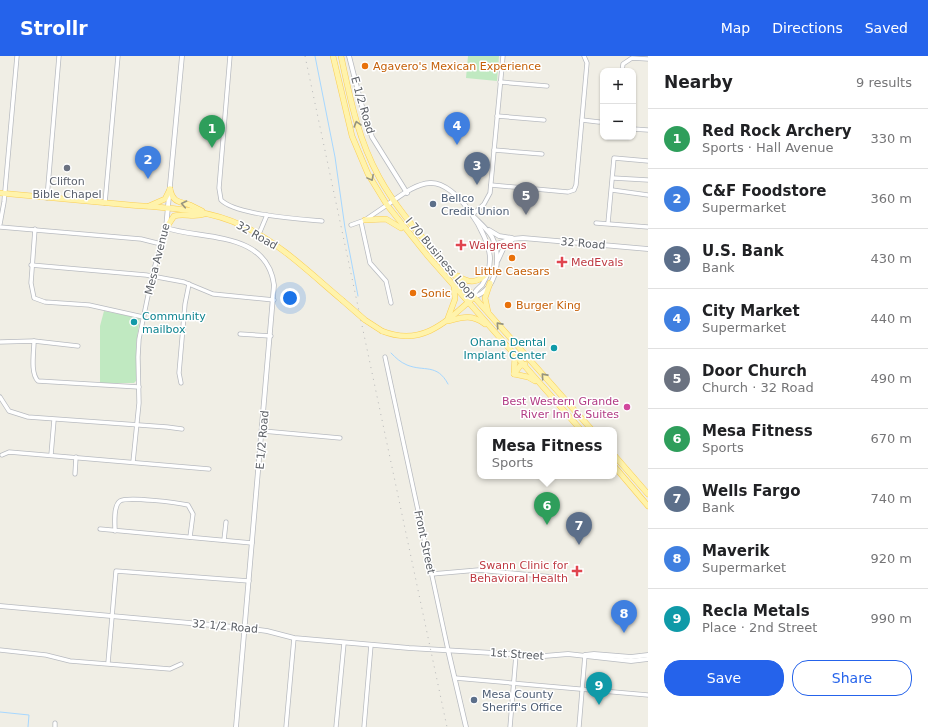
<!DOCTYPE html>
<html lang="en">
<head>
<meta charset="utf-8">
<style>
	:root { --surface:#fff; --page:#f2f2f2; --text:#202124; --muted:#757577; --line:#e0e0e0; --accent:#2563eb }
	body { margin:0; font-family:"DejaVu Sans",sans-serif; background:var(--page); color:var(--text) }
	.controls { position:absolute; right:12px; top:12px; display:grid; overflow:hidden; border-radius:8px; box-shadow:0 1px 3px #0004 }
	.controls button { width:36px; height:36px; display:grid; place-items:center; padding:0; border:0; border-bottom:1px solid var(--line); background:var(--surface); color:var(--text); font:20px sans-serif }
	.you { position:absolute; left:290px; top:242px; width:14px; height:14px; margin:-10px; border:3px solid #fff; border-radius:50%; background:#1a73e8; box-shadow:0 0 0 6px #1a73e833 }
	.badge { display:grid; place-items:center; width:26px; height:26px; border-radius:50%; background:var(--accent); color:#fff; font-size:13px; font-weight:700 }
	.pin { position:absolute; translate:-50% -33px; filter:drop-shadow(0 1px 2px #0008) }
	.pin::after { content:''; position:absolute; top:21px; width:14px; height:12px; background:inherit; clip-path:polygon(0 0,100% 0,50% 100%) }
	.popup { position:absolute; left:477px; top:371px; width:140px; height:52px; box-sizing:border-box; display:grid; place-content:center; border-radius:8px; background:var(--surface); filter:drop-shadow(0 1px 3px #0005); font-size:13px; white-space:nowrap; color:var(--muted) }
	.popup b { font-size:15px; color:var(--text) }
	.popup::after { content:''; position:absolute; left:50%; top:100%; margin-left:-8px; border:8px solid transparent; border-top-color:var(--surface) }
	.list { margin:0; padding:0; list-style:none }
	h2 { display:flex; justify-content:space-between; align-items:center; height:52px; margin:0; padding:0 16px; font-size:17px }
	h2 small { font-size:13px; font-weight:400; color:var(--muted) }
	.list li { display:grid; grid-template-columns:26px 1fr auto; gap:12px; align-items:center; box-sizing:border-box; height:60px; padding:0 16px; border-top:1px solid var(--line) }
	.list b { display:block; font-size:15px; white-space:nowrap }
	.list p { margin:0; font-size:13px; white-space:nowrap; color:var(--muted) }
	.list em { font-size:13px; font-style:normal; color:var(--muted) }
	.actions { display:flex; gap:8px; padding:12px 16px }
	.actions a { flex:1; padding:9px 0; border:1px solid var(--accent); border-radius:16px; text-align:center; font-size:14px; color:var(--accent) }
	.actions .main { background:var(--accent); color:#fff }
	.map { position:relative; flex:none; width:648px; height:671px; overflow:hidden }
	header { display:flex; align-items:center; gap:24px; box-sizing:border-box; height:56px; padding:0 20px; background:var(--accent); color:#fff }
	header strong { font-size:19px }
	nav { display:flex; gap:22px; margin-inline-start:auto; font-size:14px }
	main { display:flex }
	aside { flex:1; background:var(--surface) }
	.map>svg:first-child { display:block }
</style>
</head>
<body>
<header>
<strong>Strollr</strong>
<nav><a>Map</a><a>Directions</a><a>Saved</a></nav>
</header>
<main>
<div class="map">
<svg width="648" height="671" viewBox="0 0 648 671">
	<rect width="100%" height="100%" fill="#f0eee5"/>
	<!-- green -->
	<g fill="#c0e9c1">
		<path d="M468 0H499L497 25 466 22Z"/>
		<path d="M104 255 140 262 136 288V325L134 327H100V270Z"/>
	</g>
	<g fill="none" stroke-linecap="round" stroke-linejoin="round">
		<!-- stream -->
		<g stroke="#a6d7ff" stroke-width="1">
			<path d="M315 0 335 101 345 172 358 240"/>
			<path d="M391 297C396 302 400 306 407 309 424 316 437 307 448 328"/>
			<path d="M0 656 29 659 28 671"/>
		</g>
		<defs>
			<g id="minor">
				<path d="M230 0 219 132 221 144C236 159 299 163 322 165"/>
				<path d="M622 15 623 8 632 2 648 3"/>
				<path d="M500 26 547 30"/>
				<path d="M497 60 544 64"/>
				<path d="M582 64 599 66"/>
				<path d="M633 73 648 74"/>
				<path d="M494 94 542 98"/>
				<path d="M613 122 648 124"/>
				<path d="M491 129 568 136 574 134 576 129 587 7 584 0"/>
				<path d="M612 134 648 139"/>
				<path d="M47 142 59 0"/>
				<path d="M105 147 118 0"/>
				<path d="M472 159 484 148 490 137 503 0"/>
				<path d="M361 166 370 207 386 225 391 247"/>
				<path d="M596 167 648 171"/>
				<path d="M608 167 614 102 648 105"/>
				<path d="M0 168 4 146 17 0"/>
				<path d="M351 169 365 164 387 149"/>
				<path d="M0 171 141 183 161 188"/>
				<path d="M35 173 31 227 34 242 45 246 89 249 143 261"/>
				<path d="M259 178 267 159"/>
				<path d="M31 209 146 219 184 226 213 238 274 244"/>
				<path d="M240 278 271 280"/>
				<path d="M34 285C34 296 30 317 38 325L139 331"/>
				<path d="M0 286 34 285 78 290"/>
				<path d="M385 301 448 594"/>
				<path d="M181 327 179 317 185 248 189 228"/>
				<path d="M0 341 9 355 28 361 167 371 182 373"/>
				<path d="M263 375 340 382"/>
				<path d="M2 399 9 396 209 413"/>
				<path d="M51 399 54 364"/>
				<path d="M133 406 139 347 138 301 139 283 152 220 166 172"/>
				<path d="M75 418 76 401"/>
				<path d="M100 473 252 487"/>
				<path d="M115 475C115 467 113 450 120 445 127 440 179 447 188 449L193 458 190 481"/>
				<path d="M224 484 226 466"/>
				<path d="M432 518 478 514 564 522"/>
				<path d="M0 594 46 599 70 605 170 613 181 608"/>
				<path d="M108 607 116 515 249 525"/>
				<path d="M455 622 648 639"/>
				<path d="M55 671V667"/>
				<path d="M286 671 294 582"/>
				<path d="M336 671 344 587"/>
				<path d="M364 671 371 589"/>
				<path d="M510 671 516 599"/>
				<path d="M579 671 585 599"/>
			</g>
			<g id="tertiary">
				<path d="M182 0 166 172C204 184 267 175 274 229L236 671"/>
				<path d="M349 0 361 47 372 81 407 137"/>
				<path d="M387 149C399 141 414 128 430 127 456 125 490 179 490 203 490 212 487 221 482 229 478 233 474 235 474 241"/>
				<path d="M489 174 499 180 512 182"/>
				<path d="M488 191 511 183 523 182 648 193"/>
				<path d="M498 204 504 191 512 184"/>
				<path d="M474 241C497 233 502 202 492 181 488 174 481 168 475 162"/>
				<path d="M0 550 245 572 267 575 294 582 409 592 544 600 568 598 631 605 648 603"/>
				<path d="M448 594 466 671"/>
				<path d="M585 599 594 598 631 601 648 599"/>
			</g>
			<g id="primary">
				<path d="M333 0 352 80 368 118 387 149 427 199 581 374"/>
				<path d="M341 0C350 42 358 83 379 121 398 156 426 185 451 215 498 268 545 321 592 374"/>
				<path d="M170 133C173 147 179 145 190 149 194 151 198 153 202 155"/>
				<path d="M0 137C43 141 87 145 130 149 168 152 208 153 243 170 280 187 311 218 342 244"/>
				<path d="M149 150 165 143 170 133"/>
				<path d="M365 164 386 163 401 172"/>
				<path d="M166 172 174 160C185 157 193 162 205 158"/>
				<path d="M458 220C470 228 478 227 488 216"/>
				<path d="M488 256 485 242 490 227"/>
				<path d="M448 262 455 243 454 230"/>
				<path d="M448 265C463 261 472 258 485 268"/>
				<path d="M382 275C422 291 446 266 474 241"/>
				<path d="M514 317 515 299"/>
				<path d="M514 318 528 321 535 325"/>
				<path d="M514 318 520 310 525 308"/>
				<path d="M614 399 648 438"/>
				<path d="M614 410 648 450"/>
			</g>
		</defs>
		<!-- minor casing -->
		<use href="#minor" stroke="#b8bbc0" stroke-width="5"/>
		<!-- tertiary casing -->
		<use href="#tertiary" stroke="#b8bbc0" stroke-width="5.5"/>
		<!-- primary casing -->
		<use href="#primary" stroke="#fbcf54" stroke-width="6"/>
		<!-- minor -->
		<use href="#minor" stroke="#fff" stroke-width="3.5"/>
		<!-- tertiary -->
		<use href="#tertiary" stroke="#fff" stroke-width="4"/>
		<!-- primary -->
		<use href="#primary" stroke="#fff3ab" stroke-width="5"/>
		<!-- rail -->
		<path stroke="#b6b7b8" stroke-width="1" stroke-dasharray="1 5" stroke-linecap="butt" d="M305 0 447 671"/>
		<defs>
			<path id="primary-bridge" d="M342 244 365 264 382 275"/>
		</defs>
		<!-- primary-bridge casing -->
		<use href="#primary-bridge" stroke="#fbcf54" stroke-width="6" stroke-linecap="butt"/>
		<!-- primary-bridge -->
		<use href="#primary-bridge" stroke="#fff3ab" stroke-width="5"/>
	</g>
	<!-- one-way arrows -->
	<defs><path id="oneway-chevron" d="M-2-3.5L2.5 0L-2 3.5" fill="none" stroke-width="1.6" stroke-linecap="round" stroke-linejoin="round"/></defs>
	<g stroke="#96947f">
		<use href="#oneway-chevron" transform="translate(357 68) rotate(-106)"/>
		<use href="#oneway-chevron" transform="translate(371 122) rotate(62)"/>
		<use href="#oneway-chevron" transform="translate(184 148) rotate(-168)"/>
		<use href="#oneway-chevron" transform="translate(499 269) rotate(-132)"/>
		<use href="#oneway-chevron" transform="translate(544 320) rotate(-132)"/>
	</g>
	<!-- markers -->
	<g fill="#e8710a" stroke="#fff" stroke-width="1.5">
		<circle cx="365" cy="10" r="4"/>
		<circle cx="512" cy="202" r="4"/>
		<circle cx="413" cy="237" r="4"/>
		<circle cx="508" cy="249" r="4"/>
	</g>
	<circle fill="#6b7280" stroke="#fff" stroke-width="1.5" cx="67" cy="112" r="4"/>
	<g fill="#5c6f8a" stroke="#fff" stroke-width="1.5">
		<circle cx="433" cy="148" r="4"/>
		<circle cx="474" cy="644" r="4"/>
	</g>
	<g fill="#e0444e" stroke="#fff" stroke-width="1.5">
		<path d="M459 183h4v4h4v4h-4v4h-4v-4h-4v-4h4z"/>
		<path d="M560 200h4v4h4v4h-4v4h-4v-4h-4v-4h4z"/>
		<path d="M575 509h4v4h4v4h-4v4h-4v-4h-4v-4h4z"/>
	</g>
	<g fill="#0f9aa8" stroke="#fff" stroke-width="1.5">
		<circle cx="134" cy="266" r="4"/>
		<circle cx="554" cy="292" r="4"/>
	</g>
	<circle fill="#d1479c" stroke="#fff" stroke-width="1.5" cx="627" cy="351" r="4"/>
	<g text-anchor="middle" stroke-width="3" stroke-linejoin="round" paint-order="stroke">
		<!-- food labels -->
		<g font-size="11" fill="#c56008" stroke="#fff" text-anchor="start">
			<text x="373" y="14">Agavero's Mexican Experience</text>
			<text x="512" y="219" text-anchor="middle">Little Caesars</text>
			<text x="421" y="241">Sonic</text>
			<text x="516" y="253">Burger King</text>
		</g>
		<!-- street labels -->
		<g font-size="11" fill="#5d6167" stroke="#fff">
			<text transform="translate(363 49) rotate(74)" y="4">E 1/2 Road</text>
			<text transform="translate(257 179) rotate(30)" y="4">32 Road</text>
			<text transform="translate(583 187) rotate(5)" y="4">32 Road</text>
			<text transform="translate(441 202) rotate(50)" y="4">I 70 Business Loop</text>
			<text transform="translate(157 203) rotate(-76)" y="4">Mesa Avenue</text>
			<text transform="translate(262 384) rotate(-85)" y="4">E 1/2 Road</text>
			<text transform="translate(425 486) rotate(78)" y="4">Front Street</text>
			<text transform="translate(225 570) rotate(5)" y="4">32 1/2 Road</text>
			<text transform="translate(517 598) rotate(4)" y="4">1st Street</text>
		</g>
		<!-- worship labels -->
		<g font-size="11" fill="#5b616d" stroke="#fff">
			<text x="67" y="129">Clifton<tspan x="67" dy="13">Bible Chapel</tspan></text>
		</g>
		<!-- service labels -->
		<g font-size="11" fill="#4e5e75" stroke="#fff" text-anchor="start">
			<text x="441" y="146">Bellco<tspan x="441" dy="13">Credit Union</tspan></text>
			<text x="482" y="642">Mesa County<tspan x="482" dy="13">Sheriff's Office</tspan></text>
		</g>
		<!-- health labels -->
		<g font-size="11" fill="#be3a42" stroke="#fff" text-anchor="start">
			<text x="469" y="193">Walgreens</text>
			<text x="571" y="210">MedEvals</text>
			<text x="568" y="513" text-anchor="end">Swann Clinic for<tspan x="568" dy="13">Behavioral Health</tspan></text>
		</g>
		<!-- culture labels -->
		<g font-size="11" fill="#0d838f" stroke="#fff" text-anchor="start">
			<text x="142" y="264">Community<tspan x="142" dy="13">mailbox</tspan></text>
			<text x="546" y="290" text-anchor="end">Ohana Dental<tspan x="546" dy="13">Implant Center</tspan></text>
		</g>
		<!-- hotel labels -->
		<g font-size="11" fill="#b23c85" stroke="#fff" text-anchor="end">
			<text x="619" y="349">Best Western Grande<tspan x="619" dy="13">River Inn &amp; Suites</tspan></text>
		</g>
	</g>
</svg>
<div class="controls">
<button>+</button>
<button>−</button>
</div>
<div class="you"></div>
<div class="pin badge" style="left:212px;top:92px;background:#2e9e5b">1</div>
<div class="pin badge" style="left:148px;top:123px;background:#3f7fe0">2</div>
<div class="pin badge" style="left:477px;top:129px;background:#5c6f8a">3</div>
<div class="pin badge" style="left:457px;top:89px;background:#3f7fe0">4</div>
<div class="pin badge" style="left:526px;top:159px;background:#6b7280">5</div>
<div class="pin badge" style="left:547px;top:469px;background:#2e9e5b">6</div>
<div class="popup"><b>Mesa Fitness</b>Sports</div>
<div class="pin badge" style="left:579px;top:489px;background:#5c6f8a">7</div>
<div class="pin badge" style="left:624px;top:577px;background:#3f7fe0">8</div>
<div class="pin badge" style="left:599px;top:649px;background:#0f9aa8">9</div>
</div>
<aside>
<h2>Nearby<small>9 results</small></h2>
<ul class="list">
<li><span class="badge" style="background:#2e9e5b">1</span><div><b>Red Rock Archery</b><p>Sports · Hall Avenue</p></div><em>330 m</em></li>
<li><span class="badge" style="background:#3f7fe0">2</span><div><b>C&amp;F Foodstore</b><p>Supermarket</p></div><em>360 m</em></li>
<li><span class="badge" style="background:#5c6f8a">3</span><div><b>U.S. Bank</b><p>Bank</p></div><em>430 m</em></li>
<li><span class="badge" style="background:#3f7fe0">4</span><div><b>City Market</b><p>Supermarket</p></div><em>440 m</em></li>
<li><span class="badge" style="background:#6b7280">5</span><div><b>Door Church</b><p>Church · 32 Road</p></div><em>490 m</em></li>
<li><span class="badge" style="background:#2e9e5b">6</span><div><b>Mesa Fitness</b><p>Sports</p></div><em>670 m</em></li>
<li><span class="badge" style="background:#5c6f8a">7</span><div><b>Wells Fargo</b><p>Bank</p></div><em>740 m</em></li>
<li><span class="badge" style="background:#3f7fe0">8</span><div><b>Maverik</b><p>Supermarket</p></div><em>920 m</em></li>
<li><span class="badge" style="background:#0f9aa8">9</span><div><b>Recla Metals</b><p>Place · 2nd Street</p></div><em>990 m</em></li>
</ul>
<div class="actions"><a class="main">Save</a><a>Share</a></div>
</aside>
</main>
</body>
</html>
